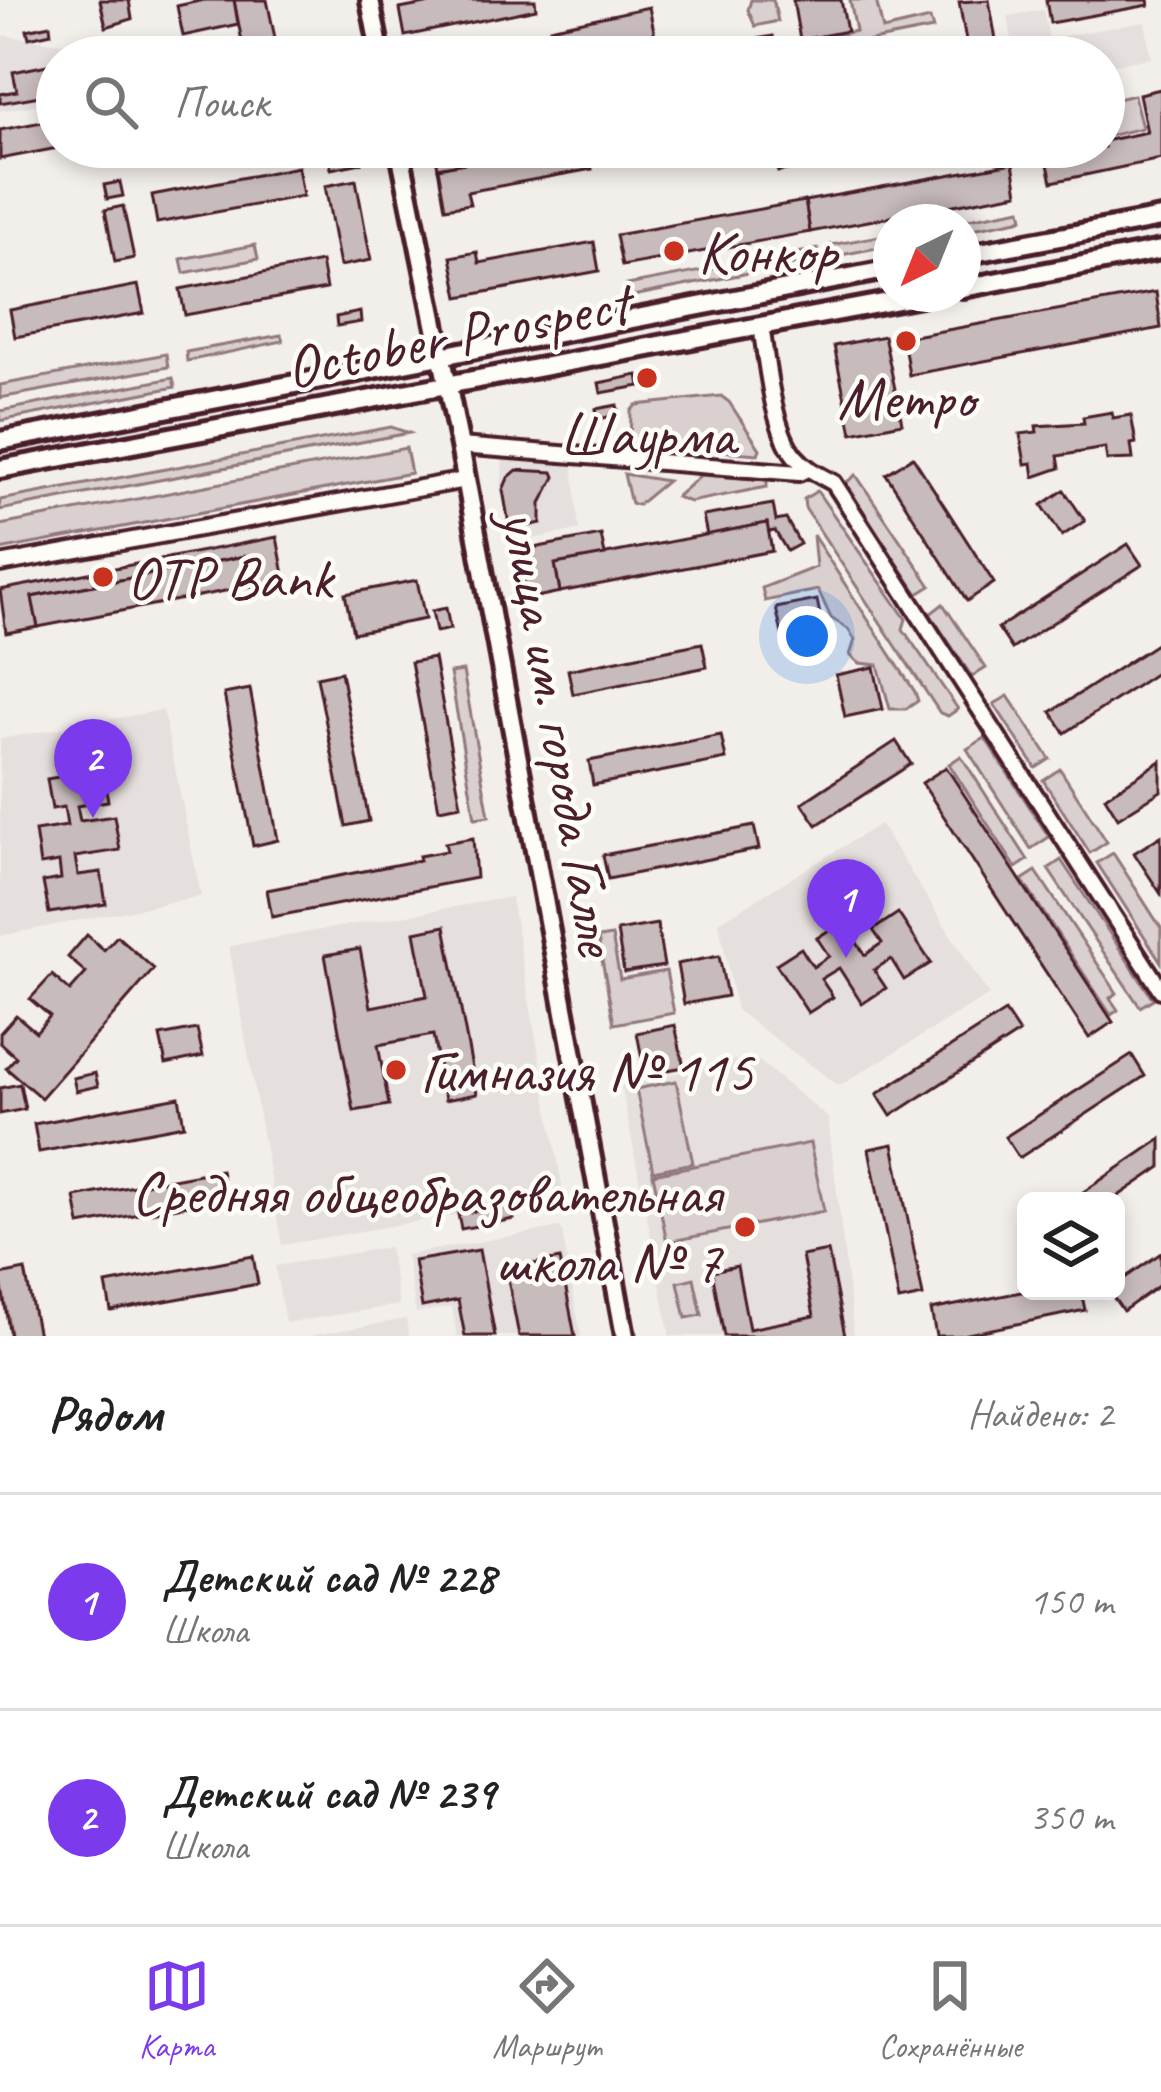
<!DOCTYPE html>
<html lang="ru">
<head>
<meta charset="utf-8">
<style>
	:root { --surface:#fff; --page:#f2f2f2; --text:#222; --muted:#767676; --line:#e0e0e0; --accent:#7c3aed }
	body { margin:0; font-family:Caveat,sans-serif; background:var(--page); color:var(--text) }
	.controls { position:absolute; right:36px; bottom:36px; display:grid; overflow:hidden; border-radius:18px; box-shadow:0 6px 18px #0003 }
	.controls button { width:108px; height:108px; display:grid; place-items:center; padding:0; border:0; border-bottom:3px solid var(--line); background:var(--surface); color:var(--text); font:60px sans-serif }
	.compass { position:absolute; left:873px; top:204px; width:108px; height:108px; border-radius:50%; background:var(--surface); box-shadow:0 6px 18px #0003; rotate:223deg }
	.you { position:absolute; left:807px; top:636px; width:42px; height:42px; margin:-30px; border:9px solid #fff; border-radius:50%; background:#1a73e8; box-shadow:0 0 0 18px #1a73e833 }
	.badge { display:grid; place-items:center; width:78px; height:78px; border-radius:50%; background:var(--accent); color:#fff; font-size:39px; font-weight:700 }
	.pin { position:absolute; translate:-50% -99px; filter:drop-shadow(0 3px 6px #0008) }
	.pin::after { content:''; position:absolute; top:63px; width:42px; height:36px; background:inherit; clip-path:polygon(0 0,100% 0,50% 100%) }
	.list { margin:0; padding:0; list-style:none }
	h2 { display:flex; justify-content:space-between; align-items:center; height:156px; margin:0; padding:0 48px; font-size:51px }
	h2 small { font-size:39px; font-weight:400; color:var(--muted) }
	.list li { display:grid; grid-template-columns:78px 1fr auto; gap:36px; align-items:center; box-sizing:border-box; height:216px; padding:0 48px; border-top:3px solid var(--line) }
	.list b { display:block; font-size:45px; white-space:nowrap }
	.list p { margin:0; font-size:39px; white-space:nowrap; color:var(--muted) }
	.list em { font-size:39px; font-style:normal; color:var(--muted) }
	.icon { flex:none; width:66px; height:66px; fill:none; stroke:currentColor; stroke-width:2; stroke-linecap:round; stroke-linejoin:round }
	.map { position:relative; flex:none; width:1161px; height:1336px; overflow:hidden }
	.search { position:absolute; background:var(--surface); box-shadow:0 6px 18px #0003; left:36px; right:36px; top:36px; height:132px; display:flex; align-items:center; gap:30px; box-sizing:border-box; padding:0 42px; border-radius:66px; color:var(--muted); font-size:45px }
	.sheet { height:588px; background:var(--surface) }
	nav { display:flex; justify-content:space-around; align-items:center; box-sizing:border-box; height:168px; border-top:3px solid var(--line); background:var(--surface); font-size:33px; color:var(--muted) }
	nav a { display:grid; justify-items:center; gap:6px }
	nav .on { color:var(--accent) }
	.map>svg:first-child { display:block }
</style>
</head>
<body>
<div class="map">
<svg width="1161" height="1336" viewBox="0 0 1161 1336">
	<rect width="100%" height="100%" fill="#f2efeb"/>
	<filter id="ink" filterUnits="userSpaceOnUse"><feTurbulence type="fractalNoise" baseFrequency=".00833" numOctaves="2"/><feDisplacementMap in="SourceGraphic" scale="24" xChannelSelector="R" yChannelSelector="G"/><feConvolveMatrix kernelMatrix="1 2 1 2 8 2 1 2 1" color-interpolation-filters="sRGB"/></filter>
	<g filter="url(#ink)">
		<!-- built -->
		<g fill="#e5dfdd">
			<path d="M1043 10 1049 38 1145 22 1151 58 1104 66V57H1015L1008 16Z"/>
			<path d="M0 35 77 45 81 57H57V101L0 111Z"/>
			<path d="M503 458 573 467 579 530 511 543 501 489Z"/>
			<path d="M163 710 201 896 0 936V739Z"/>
			<path d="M880 824 989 995 839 1086 736 1010 719 922Z"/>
			<path d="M511 897 564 1196 282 1245 229 946Z"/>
			<path d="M753 1056 828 1118 854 1336H670L621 1085Z"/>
			<path d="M561 1227 581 1336H457L452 1307 416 1313 406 1255Z"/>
			<path d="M389 1247 399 1305 285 1323 275 1266Z"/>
			<path d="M406 1319 409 1336H308Z"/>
		</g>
		<!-- green -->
		<g fill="#d9d0cf" stroke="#92787d" stroke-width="3">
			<path d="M751 0H773L778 21 755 26 748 10Z"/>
			<path d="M850 0H876L883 30 930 19 933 29 841 47 811 40 856 31Z"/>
			<path d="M1134 95 1142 128 1104 137V102Z"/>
			<path d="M864 147H948L867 163Z"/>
			<path d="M1021 209 1023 218 1018 220 963 231V222H953Z"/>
			<path d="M891 234V245L836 256 830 245Z"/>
			<path d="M255 245 258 259 184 273 181 259Z"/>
			<path d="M818 249 819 258 814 260 633 296 627 285Z"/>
			<path d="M281 335 283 341 187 361 186 352Z"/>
			<path d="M166 354 168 367 0 398V385Z"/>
			<path d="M173 378 175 387 0 421V411Z"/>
			<path d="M721 396 729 402 760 449 758 454 630 444 631 411 636 405Z"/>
			<path d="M391 427 409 433 0 510V500Z"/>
			<path d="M406 448 411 473 0 550V525Z"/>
			<path d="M624 474 667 481 638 505 631 504Z"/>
			<path d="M701 475 767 480V487L690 502 676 497Z"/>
			<path d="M856 475 931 586 918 594 844 484Z"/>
			<path d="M817 491 906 619 903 629 958 709 948 716 940 713 805 508 804 499Z"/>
			<path d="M813 535 915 692 918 701 906 709H890L878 665 859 663 850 655 855 640 848 629 831 618 818 590 765 601 762 588 816 567Z"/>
			<path d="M943 604 986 668 972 677 930 614Z"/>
			<path d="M463 671 489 816 475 818 450 673Z"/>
			<path d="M1008 696 1050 759 1036 768 994 704Z"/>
			<path d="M985 738 1049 837 1031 849 967 749Z"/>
			<path d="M961 756 1028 860 1016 868 949 764Z"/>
			<path d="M1060 769 1107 842 1090 853 1043 780Z"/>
			<path d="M1113 853 1161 928V962L1097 863Z"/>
			<path d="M1061 860 1153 999 1140 1007 1048 869Z"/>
			<path d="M1036 871 1117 993 1110 998 1118 1010 1111 1015 1022 880Z"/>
			<path d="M612 936 620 979 666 971 674 1013 614 1024 598 938Z"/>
			<path d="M676 1081 693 1163 653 1171 636 1089Z"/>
			<path d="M810 1143 824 1211 667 1242 653 1174Z"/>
			<path d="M694 1278 702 1315 686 1318 678 1282Z"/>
		</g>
		<!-- building -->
		<g fill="#c8bbbb" stroke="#4a1f2b" stroke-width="3">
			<path d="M100 0H129L132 19 106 27Z"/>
			<path d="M234 0H267L279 57H245Z"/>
			<path d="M234 0 238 24 183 36 177 6 204 0Z"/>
			<path d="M446 0H535L536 9 405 36 400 9Z"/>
			<path d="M793 0H841L847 31 800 40Z"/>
			<path d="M989 0 999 57H969L959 2Z"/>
			<path d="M1046 0H1148L1149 5 1050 23Z"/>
			<path d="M649 7 656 41 555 57 550 28Z"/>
			<path d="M50 25 51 33 29 38 27 30Z"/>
			<path d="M773 36 778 57H754L751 40Z"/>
			<path d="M57 63V93L0 103V94L17 91 13 72Z"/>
			<path d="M1161 89V159L1052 182 1044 147H1104V141L1147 132 1139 94Z"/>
			<path d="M57 119V147H63L0 159V130Z"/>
			<path d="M434 147H467L470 162 438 168Z"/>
			<path d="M552 147H588L592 169 467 192 470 204 445 208 438 168Z"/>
			<path d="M773 147H796L800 167 778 172Z"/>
			<path d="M358 148 361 163 331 169 329 153Z"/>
			<path d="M1013 163 1018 193 810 232 805 201Z"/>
			<path d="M298 167 303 196 157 223 152 195Z"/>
			<path d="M356 180 371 260 340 266 325 186Z"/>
			<path d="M120 182 123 196 107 199 104 185Z"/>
			<path d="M805 201 810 232 622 266 616 235Z"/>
			<path d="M123 206 134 258 115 262 105 210Z"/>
			<path d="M594 242 599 271 459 297 451 257 477 252 479 263Z"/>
			<path d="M321 262 326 289 185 315 180 289Z"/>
			<path d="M138 285 144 313 15 337 10 310Z"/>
			<path d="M1156 292 1161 328 909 375 903 338Z"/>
			<path d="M360 312 361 322 337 326 336 317Z"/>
			<path d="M884 336 902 423 852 433 834 346Z"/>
			<path d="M638 375 640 386 601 393 599 383Z"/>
			<path d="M617 405 619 415 598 419 596 409Z"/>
			<path d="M1112 412 1113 418 1131 415 1136 443 1131 444 1133 459 1107 460 1105 448 1058 456 1060 468 1034 477 1032 463 1025 464 1020 434 1037 432 1036 426 1084 423 1083 417Z"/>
			<path d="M913 457 994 583 967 601 886 474Z"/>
			<path d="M517 470 553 472 555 477 541 503V523L510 530 503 490 508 478Z"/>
			<path d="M1064 490 1085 521 1062 536 1042 505Z"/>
			<path d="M773 504 776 521 786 519 800 544 787 551 775 531 768 532 767 523 707 535 703 516Z"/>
			<path d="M767 523 772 551 560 592 555 564Z"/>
			<path d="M601 535 605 555 555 564 560 592 527 599 518 551Z"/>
			<path d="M277 537 285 580 251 586 245 556 32 597 38 627 6 633 0 590Z"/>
			<path d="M1128 544 1142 565 1012 649 998 628Z"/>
			<path d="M245 556 251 586 38 627 32 597Z"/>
			<path d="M417 580 425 619 353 633 345 594Z"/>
			<path d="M817 600 825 639 785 647 776 608Z"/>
			<path d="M446 608 450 629 436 632 432 611Z"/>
			<path d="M1161 641V670L1065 733 1051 712Z"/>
			<path d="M702 643 707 667 573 694 568 670Z"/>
			<path d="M434 658 461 805 439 809 411 662Z"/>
			<path d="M874 667 883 709 845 717 836 675Z"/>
			<path d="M341 672 369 821 346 826 317 677Z"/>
			<path d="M250 689 278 840 253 846 224 694Z"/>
			<path d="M721 735 726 759 593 785 589 761Z"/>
			<path d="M896 741 911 764 817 825 802 803Z"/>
			<path d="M1161 761V791L1118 818 1105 797Z"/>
			<path d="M946 767 1113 1022 1089 1038 922 783Z"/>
			<path d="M103 769 108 801 77 806 80 821 114 816 120 850 75 857 78 875 101 872 106 904 49 913 43 882 61 879 59 862 40 865 35 831 67 826 64 807 52 809 47 779Z"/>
			<path d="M754 826 759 849 608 879 603 855Z"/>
			<path d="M1161 836V894L1134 853Z"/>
			<path d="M473 838 476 878 272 917 267 890 420 860 419 856 447 851 445 843Z"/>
			<path d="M898 913 931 963 904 980 891 959 874 970 886 988 862 1004 839 968 821 979 833 997 808 1013 776 964 801 948 813 967 829 956 817 938 843 921 865 955 882 943 873 930Z"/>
			<path d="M657 924 664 966 624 972 617 931Z"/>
			<path d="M445 926 477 1094 445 1100 433 1035 378 1045 389 1105 354 1111 325 955 360 949 371 1007 427 996 415 932Z"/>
			<path d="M87 935 104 950 117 936 154 969 41 1098 6 1068 16 1057 0 1043V1033L16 1015 36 1032 50 1016 30 999 52 975 70 991 86 973 68 957Z"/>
			<path d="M719 956 727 996 684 1004 677 964Z"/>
			<path d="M1005 1012 1019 1033 891 1116 877 1094Z"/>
			<path d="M675 1025 684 1067 645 1074 637 1033Z"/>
			<path d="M197 1029 203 1056 166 1064 160 1036Z"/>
			<path d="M1132 1055 1145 1076 1019 1158 1005 1137Z"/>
			<path d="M95 1073 98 1086 76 1091 73 1078Z"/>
			<path d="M20 1084 25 1109 0 1114V1088Z"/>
			<path d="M179 1097 184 1125 39 1152 34 1124Z"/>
			<path d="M1161 1139V1167L1111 1201H1070Z"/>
			<path d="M893 1144 923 1296 899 1301 869 1149Z"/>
			<path d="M221 1170 226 1198 80 1225 75 1197Z"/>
			<path d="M512 1205 514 1219 461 1229 458 1214Z"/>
			<path d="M479 1250 495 1336H465L458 1300 422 1307 414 1261Z"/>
			<path d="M828 1251 845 1336H724L712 1271 737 1266 749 1329 814 1316 802 1256Z"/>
			<path d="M1161 1253V1284L1123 1311 1109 1291H1116V1284Z"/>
			<path d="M253 1256 258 1284 111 1311 106 1284Z"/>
			<path d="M560 1259 575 1336H519L506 1269Z"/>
			<path d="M25 1270 38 1336H10L0 1275Z"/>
			<path d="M1026 1291H1081L1085 1310 958 1336H936L931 1310Z"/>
		</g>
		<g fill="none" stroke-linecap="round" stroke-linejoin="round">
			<defs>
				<g id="minor">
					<path d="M761 326C767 361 772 428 795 456 806 469 819 475 834 483L1161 990"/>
					<path d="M460 446 799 473 807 469"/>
					<path d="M0 564 465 480"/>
				</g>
				<g id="major">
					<path d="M370 0 381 57"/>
					<path d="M399 147 460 446 625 1336"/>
					<path d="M963 255 1161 218"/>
					<path d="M963 288 1161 250"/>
					<path d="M0 441 891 269"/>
					<path d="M0 469 931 294"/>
				</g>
			</defs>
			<!-- minor casing -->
			<use href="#minor" stroke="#4a1f2b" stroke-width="22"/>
			<!-- major casing -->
			<use href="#major" stroke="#4a1f2b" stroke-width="26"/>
			<!-- minor -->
			<use href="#minor" stroke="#fdfcf7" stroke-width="14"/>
			<!-- major -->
			<use href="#major" stroke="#fdfcf7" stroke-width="16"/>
		</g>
	</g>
	<!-- markers -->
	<g fill="#c8321e" stroke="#fdfcf7" stroke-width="4.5">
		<circle cx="674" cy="251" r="12"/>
		<circle cx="906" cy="341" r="12"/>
		<circle cx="647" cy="378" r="12"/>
		<circle cx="103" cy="577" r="12"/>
		<circle cx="396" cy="1070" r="12"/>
		<circle cx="745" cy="1227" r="12"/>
	</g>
	<g text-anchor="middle" stroke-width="9" stroke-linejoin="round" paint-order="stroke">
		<!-- poi labels -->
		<g font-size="60" fill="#4a1f2b" stroke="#fdfcf7" text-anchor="start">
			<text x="698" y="272">Конкор</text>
			<text x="906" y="418" text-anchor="middle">Метро</text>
			<text x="647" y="455" text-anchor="middle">Шаурма</text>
			<text x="127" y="598">OTP Bank</text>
			<text x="420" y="1091">Гимназия № 115</text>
			<text x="721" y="1213" text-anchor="end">Средняя общеобразовательная<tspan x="721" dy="69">школа № 7</tspan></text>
		</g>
		<!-- street labels -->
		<g font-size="60" fill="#4a1f2b" stroke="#fdfcf7">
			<text transform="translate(457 334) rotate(-11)" y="21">October Prospect</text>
			<text transform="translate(561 732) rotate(80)" y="21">улица им. города Галле</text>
		</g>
	</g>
</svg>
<div class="controls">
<button><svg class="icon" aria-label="layers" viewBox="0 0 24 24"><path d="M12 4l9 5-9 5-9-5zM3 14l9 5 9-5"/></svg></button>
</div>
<svg class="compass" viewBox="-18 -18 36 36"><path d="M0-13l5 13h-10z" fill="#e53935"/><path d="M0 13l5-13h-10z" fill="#767676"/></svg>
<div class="you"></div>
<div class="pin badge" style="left:846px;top:958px">1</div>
<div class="pin badge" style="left:93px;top:818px">2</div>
<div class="search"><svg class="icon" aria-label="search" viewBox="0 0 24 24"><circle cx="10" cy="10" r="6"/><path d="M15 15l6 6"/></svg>Поиск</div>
</div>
<section class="sheet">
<h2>Рядом<small>Найдено: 2</small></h2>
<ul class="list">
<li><span class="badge">1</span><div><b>Детский сад № 228</b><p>Школа</p></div><em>150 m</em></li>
<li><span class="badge">2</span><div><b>Детский сад № 239</b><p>Школа</p></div><em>350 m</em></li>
</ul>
</section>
<nav>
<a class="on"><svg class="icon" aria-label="map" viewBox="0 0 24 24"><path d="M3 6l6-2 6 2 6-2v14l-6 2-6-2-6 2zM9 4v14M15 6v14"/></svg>Карта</a>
<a><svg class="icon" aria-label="directions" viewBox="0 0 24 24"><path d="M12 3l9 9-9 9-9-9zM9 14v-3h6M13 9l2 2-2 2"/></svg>Маршрут</a>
<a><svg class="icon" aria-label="saved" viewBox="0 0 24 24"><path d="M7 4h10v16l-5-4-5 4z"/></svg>Сохранённые</a>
</nav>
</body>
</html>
